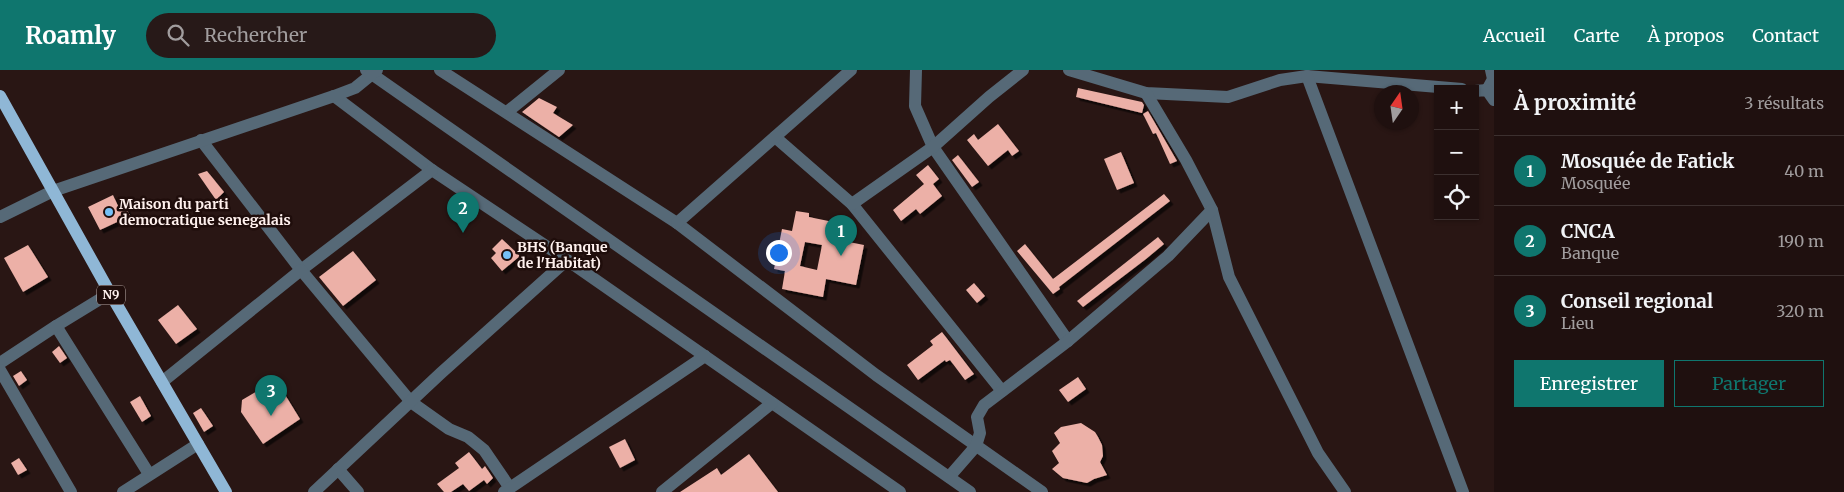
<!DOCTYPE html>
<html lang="fr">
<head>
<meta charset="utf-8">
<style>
	:root { --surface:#1f100f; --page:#271918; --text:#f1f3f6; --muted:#a19d9e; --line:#3c302f; --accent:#0f766e }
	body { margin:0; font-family:Merriweather,serif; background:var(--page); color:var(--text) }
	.controls { position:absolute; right:15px; top:15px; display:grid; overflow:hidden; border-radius:0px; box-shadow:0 1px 4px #0004 }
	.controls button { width:45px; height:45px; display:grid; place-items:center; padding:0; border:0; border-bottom:1px solid var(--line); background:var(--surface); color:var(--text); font:25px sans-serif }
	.compass { position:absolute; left:1374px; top:15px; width:45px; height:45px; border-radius:50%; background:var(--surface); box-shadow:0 1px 4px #0004; rotate:13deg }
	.you { position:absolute; left:778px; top:182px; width:18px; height:18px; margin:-12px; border:4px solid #fff; border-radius:50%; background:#1a73e8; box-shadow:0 0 0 8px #1a73e833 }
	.badge { display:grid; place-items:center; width:32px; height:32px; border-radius:50%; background:var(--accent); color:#fff; font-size:16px; font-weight:700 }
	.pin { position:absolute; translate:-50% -41px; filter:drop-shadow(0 1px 2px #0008) }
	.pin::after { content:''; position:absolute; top:26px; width:18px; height:15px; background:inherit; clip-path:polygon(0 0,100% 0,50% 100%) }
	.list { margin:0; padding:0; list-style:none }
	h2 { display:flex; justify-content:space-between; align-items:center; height:65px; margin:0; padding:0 20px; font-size:21px }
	h2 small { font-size:16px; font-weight:400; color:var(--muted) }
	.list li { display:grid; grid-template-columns:32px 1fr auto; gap:15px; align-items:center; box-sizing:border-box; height:70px; padding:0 20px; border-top:1px solid var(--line) }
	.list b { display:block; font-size:19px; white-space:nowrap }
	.list p { margin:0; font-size:16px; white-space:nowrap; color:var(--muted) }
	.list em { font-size:16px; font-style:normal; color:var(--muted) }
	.actions { display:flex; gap:10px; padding:15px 20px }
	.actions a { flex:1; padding:11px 0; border:1px solid var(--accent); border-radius:0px; text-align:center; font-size:18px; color:var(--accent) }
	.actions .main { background:var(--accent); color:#fff }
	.icon { flex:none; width:28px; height:28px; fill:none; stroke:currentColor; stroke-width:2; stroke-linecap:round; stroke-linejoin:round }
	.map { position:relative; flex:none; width:1494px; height:422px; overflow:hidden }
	header { display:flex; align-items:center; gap:30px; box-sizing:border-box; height:70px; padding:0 25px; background:var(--accent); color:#fff }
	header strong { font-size:24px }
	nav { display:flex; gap:28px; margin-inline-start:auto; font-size:18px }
	.search { width:350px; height:45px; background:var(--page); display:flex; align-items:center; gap:12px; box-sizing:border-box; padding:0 18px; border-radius:28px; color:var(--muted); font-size:19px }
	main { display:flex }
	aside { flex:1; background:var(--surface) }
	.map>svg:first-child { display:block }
</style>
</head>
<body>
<header>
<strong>Roamly</strong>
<div class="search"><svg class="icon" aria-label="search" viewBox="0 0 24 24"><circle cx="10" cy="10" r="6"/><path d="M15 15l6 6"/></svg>Rechercher</div>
<nav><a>Accueil</a><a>Carte</a><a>À propos</a><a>Contact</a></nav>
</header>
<main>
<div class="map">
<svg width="1494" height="422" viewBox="0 0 1494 422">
	<defs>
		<filter id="shadow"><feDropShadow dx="3.5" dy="3.5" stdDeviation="0" flood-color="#0009"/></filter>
	</defs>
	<rect width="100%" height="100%" fill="#291614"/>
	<!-- building -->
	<g fill="#ecb0a7" fill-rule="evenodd" filter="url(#shadow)">
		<path d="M1078 18 1142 32 1144 35 1142 43 1076 27Z"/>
		<path d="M539 28 557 37 553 43 573 55 559 67 522 42Z"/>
		<path d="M1148 41 1177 91 1170 94 1156 63 1153 64 1143 44Z"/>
		<path d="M998 54 1019 81 1012 86 1008 80 988 96 967 70 974 64 978 70Z"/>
		<path d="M1121 82 1134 113 1117 120 1104 89Z"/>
		<path d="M958 85 979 112 972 117 952 90Z"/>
		<path d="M928 95 939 109 933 114 942 126 920 144 916 139 901 151 893 140 924 114 916 105Z"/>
		<path d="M207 101 224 122 216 130 198 104Z"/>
		<path d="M1164 124 1170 131 1059 217 1060 219 1053 224 1017 181 1025 174 1053 209Z"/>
		<path d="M113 125 119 138 125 135 130 146 100 160 88 137Z"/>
		<path d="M796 141 809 143V147L848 155 844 171 864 175 856 215 826 209 823 227 782 219 785 201 774 199 782 159 792 161ZM805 172 822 175 817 200 800 196Z"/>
		<path d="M1158 167 1164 174 1146 189 1083 237 1077 231Z"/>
		<path d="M502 169 520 186 502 201 491 188 496 183 492 179Z"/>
		<path d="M28 175 48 207 23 222 4 188Z"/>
		<path d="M353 181 376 210 343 236 319 207Z"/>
		<path d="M974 213 985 226 977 233 966 220Z"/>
		<path d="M178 235 197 259 176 274 158 250Z"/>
		<path d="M942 262 974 304 965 310 950 290 946 292 945 290 918 310 907 295 933 275 930 271Z"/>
		<path d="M59 276 67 288 60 293 52 282Z"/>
		<path d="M21 301 27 310 19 316 13 306Z"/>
		<path d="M1078 307 1086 319 1068 332 1059 320Z"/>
		<path d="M276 310 300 349 263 374 241 342 242 330Z"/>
		<path d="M140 326 151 346 142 352 130 332Z"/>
		<path d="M201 338 213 356 204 362 193 343Z"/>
		<path d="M1081 353 1095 362 1098 367 1102 375 1103 386 1100 392 1107 405 1094 409 1087 413 1063 408 1052 399 1059 393 1052 381 1060 373 1054 363 1061 357Z"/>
		<path d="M625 369 635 390 620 398 609 377Z"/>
		<path d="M469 382 482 399 485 396 493 408 487 414 484 410 469 421 463 414 451 422H444L437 414 459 398 455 393Z"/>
		<path d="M749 384 778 422H680L717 398 721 405Z"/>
		<path d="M19 388 27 400 18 405 11 393Z"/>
	</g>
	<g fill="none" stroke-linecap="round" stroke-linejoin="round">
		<!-- minor -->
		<g stroke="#566977" stroke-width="12">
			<path d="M440 0 677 153 876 305 1042 422"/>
			<path d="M916 0 915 36 933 77 1068 271"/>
			<path d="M1069 0 1146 23 1228 27 1280 10 1307 6 1462 19"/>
			<path d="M1307 6 1463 422"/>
			<path d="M1487 20 1493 9 1491 0"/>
			<path d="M1475 21 1487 20 1494 30"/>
			<path d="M1146 23 1186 90 1212 140 1229 207 1318 383 1345 422"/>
			<path d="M334 26 432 100 567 190 900 422"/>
			<path d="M507 42 559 0"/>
			<path d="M775 67 852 134 1002 321"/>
			<path d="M201 70 301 200 432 100"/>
			<path d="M852 134 933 77 989 27 1023 0"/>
			<path d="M0 147 53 121"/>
			<path d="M677 153 851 0"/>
			<path d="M56 256 149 404"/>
			<path d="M0 293 56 256 110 223"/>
			<path d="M0 300 71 422"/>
			<path d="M162 312 301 200 411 332 449 359 468 367 484 380 510 418"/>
			<path d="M338 399 358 422"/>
			<path d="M949 407 976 376 980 363 977 347 984 335 1068 271 1168 186 1212 140"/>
			<path d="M123 422 198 374"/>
			<path d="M314 422 441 303 567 190"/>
			<path d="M504 422 705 286"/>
			<path d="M662 422 772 333"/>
		</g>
		<!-- tertiary -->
		<g stroke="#566977" stroke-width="12">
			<path d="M366 0 970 422"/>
			<path d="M53 121 334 26 355 18 377 0"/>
		</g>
		<!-- primary -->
		<path stroke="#8fb7d6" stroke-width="12" d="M0 26 110 223 226 422"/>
	</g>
	<!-- markers -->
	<g fill="#75c0f6" stroke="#1f0d0b" stroke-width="2">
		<circle cx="109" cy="142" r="5"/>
		<circle cx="507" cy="185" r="5"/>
	</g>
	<g text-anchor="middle" stroke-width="5" stroke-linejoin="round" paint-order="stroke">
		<!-- shield labels -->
		<rect fill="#1f0d0b" stroke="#bcadaa" stroke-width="1" x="97" y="215.5" width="28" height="19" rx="4"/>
		<g font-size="12" font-weight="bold" fill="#fff1ee">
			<text x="111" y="229">N9</text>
		</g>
		<!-- poi labels -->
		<g font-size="14" font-weight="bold" fill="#fff1ee" stroke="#1f0d0b" text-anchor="start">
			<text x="119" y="139">Maison du parti<tspan x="119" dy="16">democratique senegalais</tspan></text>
			<text x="517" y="182">BHS (Banque<tspan x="517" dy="16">de l'Habitat)</tspan></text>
		</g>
	</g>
</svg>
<div class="controls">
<button>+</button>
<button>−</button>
<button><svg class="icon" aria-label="locate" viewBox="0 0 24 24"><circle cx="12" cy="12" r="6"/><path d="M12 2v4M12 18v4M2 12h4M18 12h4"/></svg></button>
</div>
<svg class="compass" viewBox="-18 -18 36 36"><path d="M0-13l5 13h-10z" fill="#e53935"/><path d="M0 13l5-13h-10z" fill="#a19d9e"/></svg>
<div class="you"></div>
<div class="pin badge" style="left:841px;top:186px">1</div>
<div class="pin badge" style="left:463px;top:163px">2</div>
<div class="pin badge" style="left:271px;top:346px">3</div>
</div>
<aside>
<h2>À proximité<small>3 résultats</small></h2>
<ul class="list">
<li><span class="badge">1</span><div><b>Mosquée de Fatick</b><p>Mosquée</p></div><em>40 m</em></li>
<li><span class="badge">2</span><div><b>CNCA</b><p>Banque</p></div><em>190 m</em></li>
<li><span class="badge">3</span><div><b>Conseil regional</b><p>Lieu</p></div><em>320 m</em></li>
</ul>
<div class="actions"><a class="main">Enregistrer</a><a>Partager</a></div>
</aside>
</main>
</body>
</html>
